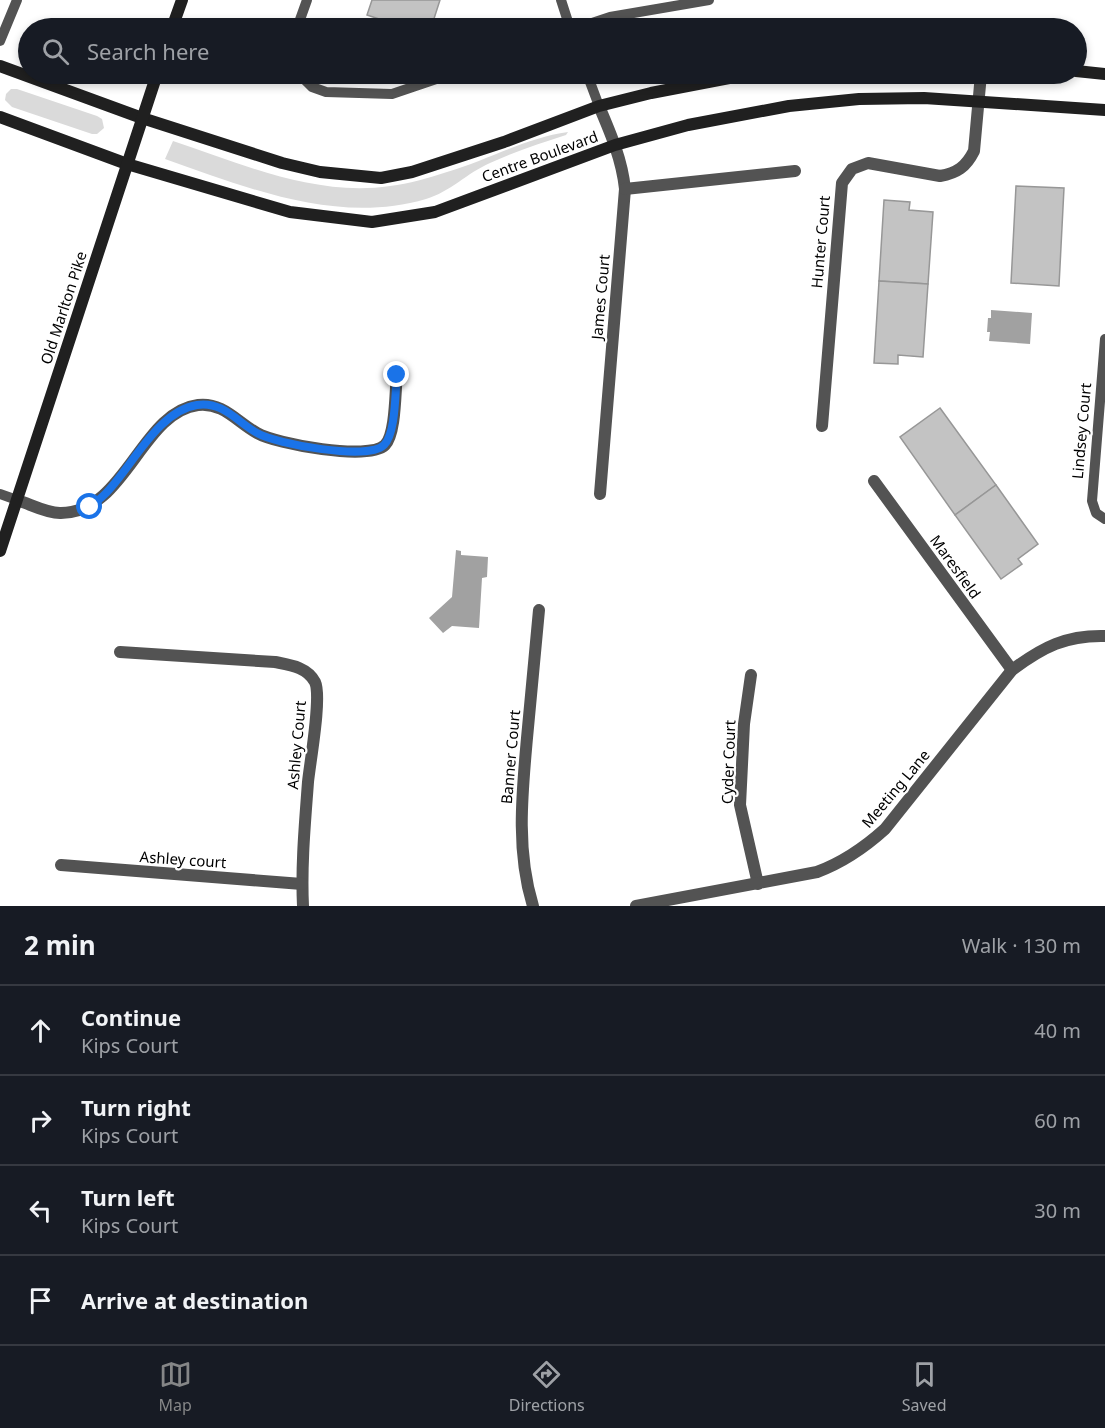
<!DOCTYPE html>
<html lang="en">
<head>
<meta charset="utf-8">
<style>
	:root { --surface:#171b24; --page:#20242c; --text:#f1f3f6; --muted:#9ea1a6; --line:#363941; --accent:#858687 }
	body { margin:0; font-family:"Noto Sans",sans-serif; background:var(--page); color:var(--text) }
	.stop { position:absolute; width:18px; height:18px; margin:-14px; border:4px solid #1a73e8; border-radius:50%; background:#fff }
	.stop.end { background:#1a73e8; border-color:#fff; box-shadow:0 2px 6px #0008 }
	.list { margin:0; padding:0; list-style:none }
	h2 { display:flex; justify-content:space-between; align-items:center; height:78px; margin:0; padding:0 24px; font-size:26px }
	h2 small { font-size:20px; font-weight:400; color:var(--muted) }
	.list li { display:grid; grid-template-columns:39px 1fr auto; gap:18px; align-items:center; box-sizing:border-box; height:90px; padding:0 24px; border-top:2px solid var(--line) }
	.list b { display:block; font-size:22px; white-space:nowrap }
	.list p { margin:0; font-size:20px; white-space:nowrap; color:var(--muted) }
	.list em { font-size:20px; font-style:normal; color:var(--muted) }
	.icon { flex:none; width:33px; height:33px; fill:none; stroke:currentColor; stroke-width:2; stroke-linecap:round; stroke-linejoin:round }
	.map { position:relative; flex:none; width:1105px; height:906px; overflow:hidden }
	.search { position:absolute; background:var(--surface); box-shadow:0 3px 9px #0003; left:18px; right:18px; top:18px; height:66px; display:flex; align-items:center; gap:15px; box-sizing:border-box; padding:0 21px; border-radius:33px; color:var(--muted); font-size:22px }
	.sheet { height:438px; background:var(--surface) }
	nav { display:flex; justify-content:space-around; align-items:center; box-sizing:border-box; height:84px; border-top:2px solid var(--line); background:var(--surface); font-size:16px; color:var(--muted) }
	nav a { display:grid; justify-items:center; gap:3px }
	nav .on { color:var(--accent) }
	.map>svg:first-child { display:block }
</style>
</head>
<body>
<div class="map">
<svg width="1105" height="906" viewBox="0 0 1105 906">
	<rect width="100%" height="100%" fill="#fff"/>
	<!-- green -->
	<g fill="#dadada">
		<path d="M11 89H17L97 116 102 119 104 128 97 134H92L12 107 5 100 6 94Z"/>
		<path d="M568 132 566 135C541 143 514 152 490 163 467 173 450 192 426 199 337 225 248 188 165 159L173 141C242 164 315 197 390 186 409 184 428 178 447 172 488 160 525 138 568 132Z"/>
	</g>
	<!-- water -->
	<g fill="#a1a1a1">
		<path d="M991 310 1032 313 1030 344 989 341 990 332H987L988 318H991Z"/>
		<path d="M456 550 461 551V555L488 557 487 577 482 578 479 628 452 626 443 633 429 618 452 597Z"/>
	</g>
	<!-- building -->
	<g fill="#c3c3c3" stroke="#979797" stroke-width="1.5">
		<path d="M372 0H440L431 28H406L367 15Z"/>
		<path d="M1016 186 1064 188 1059 286 1011 283Z"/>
		<path d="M884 200 910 202 909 210 933 212 928 284 879 281Z"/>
		<path d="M879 281 928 284 923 357 898 355V364L874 363Z"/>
		<path d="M940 408 996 485 955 515 900 437Z"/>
		<path d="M996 485 1038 544 1018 559 1022 564 1001 579 955 515Z"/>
	</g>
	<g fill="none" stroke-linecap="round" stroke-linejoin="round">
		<!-- lane -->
		<g stroke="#535353" stroke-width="10">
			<path d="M561 0 570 28"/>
			<path d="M297 28 307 0"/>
			<path d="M577 28 610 17 709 0"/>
			<path d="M0 41 17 0"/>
			<path d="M299 74 312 87 326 92 392 94 451 74"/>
			<path d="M587 74 599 106"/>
			<path d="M1105 339 1092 501 1096 513 1105 519"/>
			<path d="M0 494 17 500"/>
		</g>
		<!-- street -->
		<g stroke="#535353" stroke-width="12">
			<path d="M599 106C611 134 622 160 625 189L600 494"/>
			<path d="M625 189 795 171"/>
			<path d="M822 426 842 183 852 169 868 163 940 176C957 173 966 167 974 151L981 74"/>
			<path d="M874 481 1012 670"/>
			<path d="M17 500C30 504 46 513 60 513 125 514 141 412 198 405 223 402 237 422 257 433 276 444 369 461 385 445 396 434 395 391 397 374"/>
			<path d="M120 652 275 662C290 665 307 667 315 682 322 697 310 762 308 782 305 823 301 865 303 906"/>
			<path d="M751 675 744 724 740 805 758 884"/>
			<path d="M61 865 302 884"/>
			<path d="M533 906C516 851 522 794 527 738 531 695 535 652 539 610"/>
			<path d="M636 906 817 872C844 862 864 848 885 829L1012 670C1043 647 1066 635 1105 636"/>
		</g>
		<!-- secondary -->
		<g stroke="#202020" stroke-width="12">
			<path d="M172 28 182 0"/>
			<path d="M0 66 142 118 282 163 320 172 381 178 412 172 504 142 599 106 651 93 750 74"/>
			<path d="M1076 71 1105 74"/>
			<path d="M0 117 127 164 290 212 372 222 435 212 615 145 688 125 789 106 859 99 924 98 1105 110"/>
			<path d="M0 551 157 74"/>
		</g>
	</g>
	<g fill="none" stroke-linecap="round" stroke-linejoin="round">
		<!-- route -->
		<path stroke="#1a73e8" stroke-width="8" d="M90 507C95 503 100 499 104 495 131 469 157 411 197 405 223 401 237 422 257 433 276 444 369 461 384 445 396 434 395 391 397 375"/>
	</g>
	<g text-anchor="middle" stroke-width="4.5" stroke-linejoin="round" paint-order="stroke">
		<!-- street labels -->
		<g font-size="15" fill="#000" stroke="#fff">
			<text transform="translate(540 157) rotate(-20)" y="5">Centre Boulevard</text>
			<text transform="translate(821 242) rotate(-85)" y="5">Hunter Court</text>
			<text transform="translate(601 297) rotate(-85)" y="5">James Court</text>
			<text transform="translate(64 308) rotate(-72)" y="5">Old Marlton Pike</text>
			<text transform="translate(1082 431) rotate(-85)" y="5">Lindsey Court</text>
			<text transform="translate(955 567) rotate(54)" y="5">Maresfield</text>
			<text transform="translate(297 745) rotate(-85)" y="5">Ashley Court</text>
			<text transform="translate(511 757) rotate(-85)" y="5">Banner Court</text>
			<text transform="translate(729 762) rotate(-88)" y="5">Cyder Court</text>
			<text transform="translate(896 789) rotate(-50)" y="5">Meeting Lane</text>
			<text transform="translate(183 860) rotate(4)" y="5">Ashley court</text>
		</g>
	</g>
</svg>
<div class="stop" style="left:90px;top:507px"></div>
<div class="stop end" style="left:397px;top:375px"></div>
<div class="search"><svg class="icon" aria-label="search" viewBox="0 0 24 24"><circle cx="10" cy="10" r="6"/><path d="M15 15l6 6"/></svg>Search here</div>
</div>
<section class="sheet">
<h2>2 min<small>Walk · 130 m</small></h2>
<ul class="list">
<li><svg class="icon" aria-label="ahead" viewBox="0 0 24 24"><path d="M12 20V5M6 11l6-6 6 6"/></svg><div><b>Continue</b><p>Kips Court</p></div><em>40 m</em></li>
<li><svg class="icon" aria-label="right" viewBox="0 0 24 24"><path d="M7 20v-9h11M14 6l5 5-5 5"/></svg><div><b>Turn right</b><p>Kips Court</p></div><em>60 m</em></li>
<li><svg class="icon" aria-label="left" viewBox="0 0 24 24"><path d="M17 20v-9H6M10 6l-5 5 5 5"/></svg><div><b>Turn left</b><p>Kips Court</p></div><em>30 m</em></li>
<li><svg class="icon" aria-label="arrive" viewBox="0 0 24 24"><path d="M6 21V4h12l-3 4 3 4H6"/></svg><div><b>Arrive at destination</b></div></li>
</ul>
</section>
<nav>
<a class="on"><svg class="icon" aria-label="map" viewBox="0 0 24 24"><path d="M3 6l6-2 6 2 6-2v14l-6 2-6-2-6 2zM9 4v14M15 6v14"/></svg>Map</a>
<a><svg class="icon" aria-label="directions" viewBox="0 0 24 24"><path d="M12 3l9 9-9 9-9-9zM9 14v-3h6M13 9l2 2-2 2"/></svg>Directions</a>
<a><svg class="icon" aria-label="saved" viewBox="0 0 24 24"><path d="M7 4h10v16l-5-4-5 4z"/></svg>Saved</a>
</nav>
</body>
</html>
